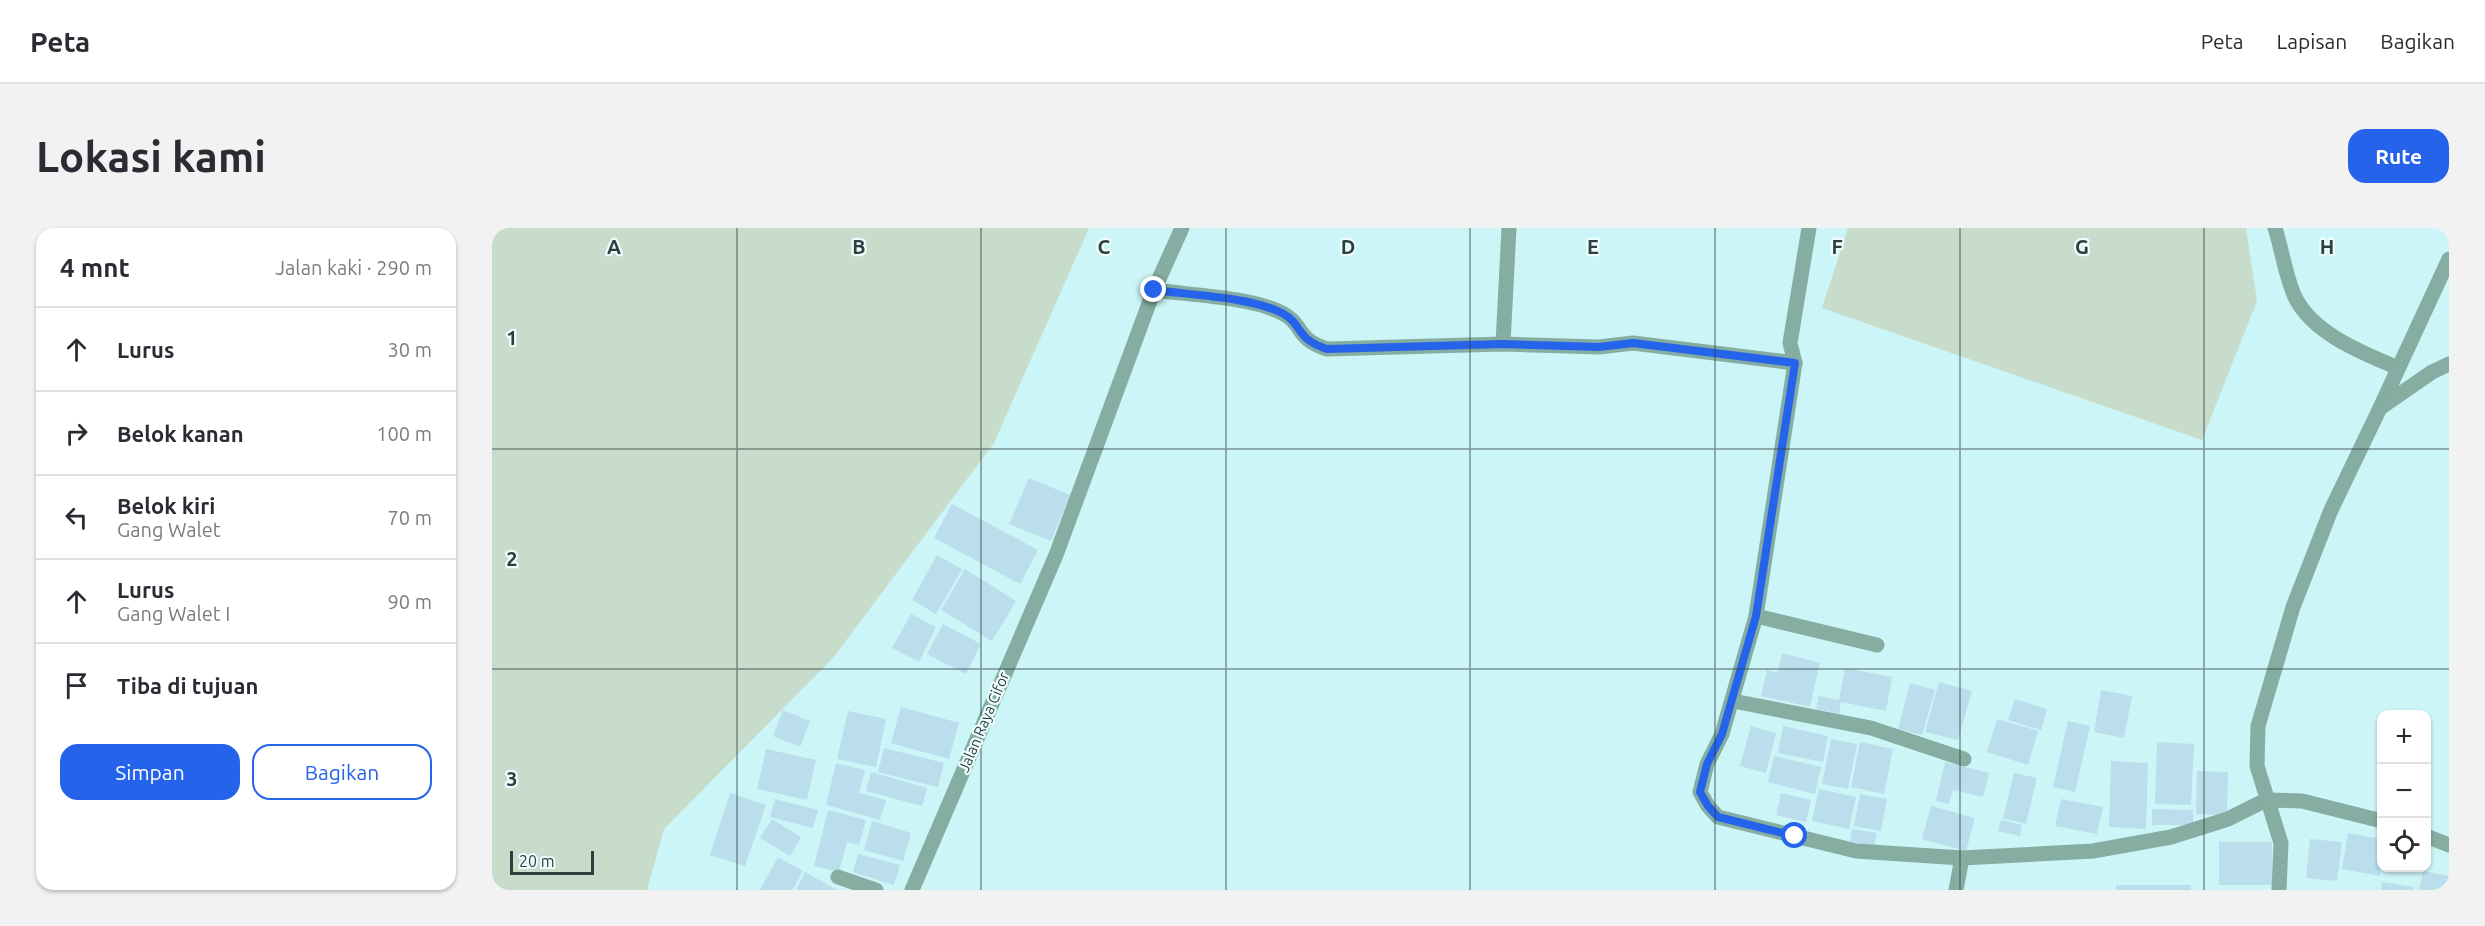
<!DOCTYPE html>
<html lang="id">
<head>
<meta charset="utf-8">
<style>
	:root { --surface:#fff; --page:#f2f2f3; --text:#2b2b33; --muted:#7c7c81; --line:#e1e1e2; --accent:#2563eb }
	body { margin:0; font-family:Ubuntu,sans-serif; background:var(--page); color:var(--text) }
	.controls { position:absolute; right:18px; bottom:18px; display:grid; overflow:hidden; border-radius:12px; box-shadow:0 2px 4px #0004 }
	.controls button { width:54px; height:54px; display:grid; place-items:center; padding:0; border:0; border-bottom:2px solid var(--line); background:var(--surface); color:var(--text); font:30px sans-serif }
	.scale { position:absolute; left:18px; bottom:15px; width:84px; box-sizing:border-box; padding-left:6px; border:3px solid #2f3f40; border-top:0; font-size:16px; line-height:21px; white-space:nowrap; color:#2f3f40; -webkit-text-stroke:4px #edfdfe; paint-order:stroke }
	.stop { position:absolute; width:18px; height:18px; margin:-14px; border:4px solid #2563eb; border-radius:50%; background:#fff }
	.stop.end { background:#2563eb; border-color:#fff; box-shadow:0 2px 6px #0008 }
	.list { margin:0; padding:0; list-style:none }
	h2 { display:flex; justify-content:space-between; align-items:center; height:78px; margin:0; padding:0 24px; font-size:26px }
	h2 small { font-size:20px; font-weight:400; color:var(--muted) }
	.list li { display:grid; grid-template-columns:39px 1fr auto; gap:18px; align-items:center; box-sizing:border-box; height:84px; padding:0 24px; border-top:2px solid var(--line) }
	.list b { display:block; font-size:22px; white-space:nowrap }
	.list p { margin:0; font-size:20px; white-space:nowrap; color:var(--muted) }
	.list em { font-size:20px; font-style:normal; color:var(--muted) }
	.actions { display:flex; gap:12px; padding:18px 24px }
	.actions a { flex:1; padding:14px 0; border:2px solid var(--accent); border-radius:18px; text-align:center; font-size:21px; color:var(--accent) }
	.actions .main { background:var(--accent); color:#fff }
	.icon { flex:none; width:33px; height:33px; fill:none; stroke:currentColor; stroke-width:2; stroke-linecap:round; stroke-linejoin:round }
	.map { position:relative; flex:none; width:1957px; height:662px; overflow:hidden; border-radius:18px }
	header { display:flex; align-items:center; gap:36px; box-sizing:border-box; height:84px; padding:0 30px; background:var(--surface); border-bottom:2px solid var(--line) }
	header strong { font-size:28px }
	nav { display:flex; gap:33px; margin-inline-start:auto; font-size:21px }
	.intro { display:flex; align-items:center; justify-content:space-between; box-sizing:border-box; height:144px; padding:0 36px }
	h1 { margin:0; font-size:42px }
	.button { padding:15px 27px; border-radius:18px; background:var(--accent); color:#fff; font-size:21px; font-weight:700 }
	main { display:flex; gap:36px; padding:0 36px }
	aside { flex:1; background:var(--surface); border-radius:18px; box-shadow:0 2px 4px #0004 }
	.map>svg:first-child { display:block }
</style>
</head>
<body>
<header>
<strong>Peta</strong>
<nav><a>Peta</a><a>Lapisan</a><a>Bagikan</a></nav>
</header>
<div class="intro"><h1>Lokasi kami</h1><a class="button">Rute</a></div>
<main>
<aside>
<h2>4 mnt<small>Jalan kaki · 290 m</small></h2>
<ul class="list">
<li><svg class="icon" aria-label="ahead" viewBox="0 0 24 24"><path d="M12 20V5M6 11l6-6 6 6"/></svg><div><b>Lurus</b></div><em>30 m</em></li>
<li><svg class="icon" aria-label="right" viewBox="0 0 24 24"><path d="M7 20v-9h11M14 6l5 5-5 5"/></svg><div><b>Belok kanan</b></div><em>100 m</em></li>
<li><svg class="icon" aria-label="left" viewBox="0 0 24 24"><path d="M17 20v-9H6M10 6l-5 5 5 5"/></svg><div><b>Belok kiri</b><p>Gang Walet</p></div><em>70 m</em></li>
<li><svg class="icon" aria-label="ahead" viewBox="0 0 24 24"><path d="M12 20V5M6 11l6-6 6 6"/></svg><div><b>Lurus</b><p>Gang Walet I</p></div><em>90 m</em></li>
<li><svg class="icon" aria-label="arrive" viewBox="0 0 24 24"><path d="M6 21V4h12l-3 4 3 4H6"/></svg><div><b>Tiba di tujuan</b></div></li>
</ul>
<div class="actions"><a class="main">Simpan</a><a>Bagikan</a></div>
</aside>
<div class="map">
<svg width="1957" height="662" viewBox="0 0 1957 662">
	<rect width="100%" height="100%" fill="#ccf5f7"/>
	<!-- green -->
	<g fill="#c8dccc">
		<path d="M0 0H597L502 215 341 430 172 601 155 662H0Z"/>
		<path d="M1356 0H1754L1765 73 1710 212 1330 80Z"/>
	</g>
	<!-- building -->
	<g fill="#badeec">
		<path d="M537 250 578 267 559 313 517 296Z"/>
		<path d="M460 276 546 322 528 356 442 310Z"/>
		<path d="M445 327 470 341 444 386 420 372Z"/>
		<path d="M473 341 524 373 500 413 449 382Z"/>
		<path d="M419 386 444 399 427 434 400 420Z"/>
		<path d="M451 396 489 416 474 446 435 426Z"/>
		<path d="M1290 425 1328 435 1318 479 1269 468 1275 442 1286 445Z"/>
		<path d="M1353 440 1400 449 1394 483 1349 474 1347 486 1324 481 1327 468 1347 472Z"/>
		<path d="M1447 454 1480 463 1466 512 1433 504Z"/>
		<path d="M1418 455 1443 462 1430 507 1406 501Z"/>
		<path d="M1609 462 1640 468 1632 510 1602 504Z"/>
		<path d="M1523 471 1555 481 1549 502 1516 492Z"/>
		<path d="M409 479 467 495 457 531 399 515Z"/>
		<path d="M291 482 318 493 308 519 281 508Z"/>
		<path d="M356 483 394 491 384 539 345 531Z"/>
		<path d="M1505 491 1546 503 1536 537 1495 524Z"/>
		<path d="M1576 493 1598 498 1583 564 1561 559Z"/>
		<path d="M1259 498 1284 505 1274 545 1248 538Z"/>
		<path d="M1291 498 1336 508 1331 534 1286 525Z"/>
		<path d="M1339 511 1365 516 1356 561 1330 556Z"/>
		<path d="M1368 514 1401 521 1392 566 1359 559Z"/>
		<path d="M1665 514 1702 516 1699 577 1663 576Z"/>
		<path d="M392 520 452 535 446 559 386 544Z"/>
		<path d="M274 521 324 532 315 572 265 561Z"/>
		<path d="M1282 528 1329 539 1323 566 1276 554Z"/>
		<path d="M1619 533 1656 535 1654 601 1617 599Z"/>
		<path d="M1453 534 1497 545 1491 569 1461 562 1457 576 1444 573Z"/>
		<path d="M344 535 373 542 367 565 394 572 388 592 334 577Z"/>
		<path d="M1705 543 1736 544 1735 587 1704 586Z"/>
		<path d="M379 544 435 560 430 578 374 563Z"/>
		<path d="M1522 545 1545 550 1534 596 1511 590Z"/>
		<path d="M1327 561 1364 569 1357 601 1320 593Z"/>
		<path d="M238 565 274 577 253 638 218 627Z"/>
		<path d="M1289 565 1319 572 1314 594 1284 587Z"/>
		<path d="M1368 566 1395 571 1389 603 1362 598Z"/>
		<path d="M283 571 326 582 321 600 278 589Z"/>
		<path d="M1569 571 1611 579 1605 606 1563 598Z"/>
		<path d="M1439 578 1483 590 1474 623 1430 611Z"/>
		<path d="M1660 581 1701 582V597H1660Z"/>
		<path d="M336 582 374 592 367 617 355 614 347 644 322 638Z"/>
		<path d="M280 591 309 609 298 628 268 610Z"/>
		<path d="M1509 592 1530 597 1528 608 1506 603Z"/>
		<path d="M380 593 419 605 411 633 372 622Z"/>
		<path d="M1360 601 1385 605 1382 618 1358 614Z"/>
		<path d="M1856 605 1890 611 1888 648 1850 641Z"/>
		<path d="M1818 611 1850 614 1845 653 1814 650Z"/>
		<rect x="1727" y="614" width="53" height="43"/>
		<path d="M366 626 408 637 402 657 361 644Z"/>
		<path d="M286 629 311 643 300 662H268Z"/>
		<path d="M1931 643 1957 648 1955 662H1927Z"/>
		<path d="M313 644 345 662H304Z"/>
		<path d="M1890 654 1922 659 1921 662H1889Z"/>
		<rect x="1624" y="657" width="75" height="5"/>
	</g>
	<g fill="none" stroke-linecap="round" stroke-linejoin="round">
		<!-- service -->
		<path stroke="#85ada1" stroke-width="15" d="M1264 388 1385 417"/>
		<!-- minor -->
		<g stroke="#85ada1" stroke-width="15">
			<path d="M1317 0 1298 115 1303 135 1264 388 1230 506 1215 536 1208 564 1216 578 1226 589 1364 623 1470 630"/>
			<path d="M1783 0C1790 21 1794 52 1804 71 1823 107 1872 125 1906 140"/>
			<path d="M662 62C698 67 759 69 790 85 812 96 803 111 835 121L1011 116 1107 119 1141 115 1303 135"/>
			<path d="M1011 116 1017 0"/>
			<path d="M1888 180 1957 31"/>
			<path d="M1241 473 1379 500 1472 531"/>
			<path d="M1934 608 1957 617"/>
			<path d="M346 649 384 662"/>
			<path d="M420 662 564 327 662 62 690 0"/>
			<path d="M1464 662 1470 630 1601 623 1679 609 1736 591 1774 572 1810 573 1890 593"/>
			<path d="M1787 662 1789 615 1765 538 1766 498 1801 379 1839 282 1888 180 1940 144 1957 136"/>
		</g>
	</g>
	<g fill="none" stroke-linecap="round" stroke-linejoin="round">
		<!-- route -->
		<path stroke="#2563eb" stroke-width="8" d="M662 62C698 67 759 69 790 85 812 97 803 111 835 121L1011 116 1107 119 1141 115 1303 135 1264 388 1230 506 1215 536 1208 564 1216 578 1226 589 1303 608"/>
	</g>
	<!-- grid -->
	<path fill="none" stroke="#2f3f40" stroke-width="1.5" stroke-opacity="0.55" d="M245 0V662M489 0V662M734 0V662M978 0V662M1223 0V662M1468 0V662M1712 0V662M0 221H1957M0 441H1957"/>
	<g text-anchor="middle" stroke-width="4.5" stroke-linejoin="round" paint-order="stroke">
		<!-- street labels -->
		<g font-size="15" fill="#2f3f40" stroke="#edfdfe">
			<text transform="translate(492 494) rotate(-67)" y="5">Jalan Raya Cifor</text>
		</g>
	</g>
	<g font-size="20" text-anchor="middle" font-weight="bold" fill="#2f3f40" stroke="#edfdfe" stroke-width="4.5" stroke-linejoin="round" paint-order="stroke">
		<text x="122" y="26">A</text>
		<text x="367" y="26">B</text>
		<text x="612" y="26">C</text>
		<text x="856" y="26">D</text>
		<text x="1101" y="26">E</text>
		<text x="1345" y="26">F</text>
		<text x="1590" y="26">G</text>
		<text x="1835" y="26">H</text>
		<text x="20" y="117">1</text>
		<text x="20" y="338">2</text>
		<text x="20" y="558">3</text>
	</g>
</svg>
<div class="controls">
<button>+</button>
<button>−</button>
<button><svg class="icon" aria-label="locate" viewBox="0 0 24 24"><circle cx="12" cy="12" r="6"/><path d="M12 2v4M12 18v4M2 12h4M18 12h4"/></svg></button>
</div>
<div class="scale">20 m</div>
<div class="stop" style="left:1303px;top:608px"></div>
<div class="stop end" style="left:662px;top:62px"></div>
</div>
</main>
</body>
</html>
